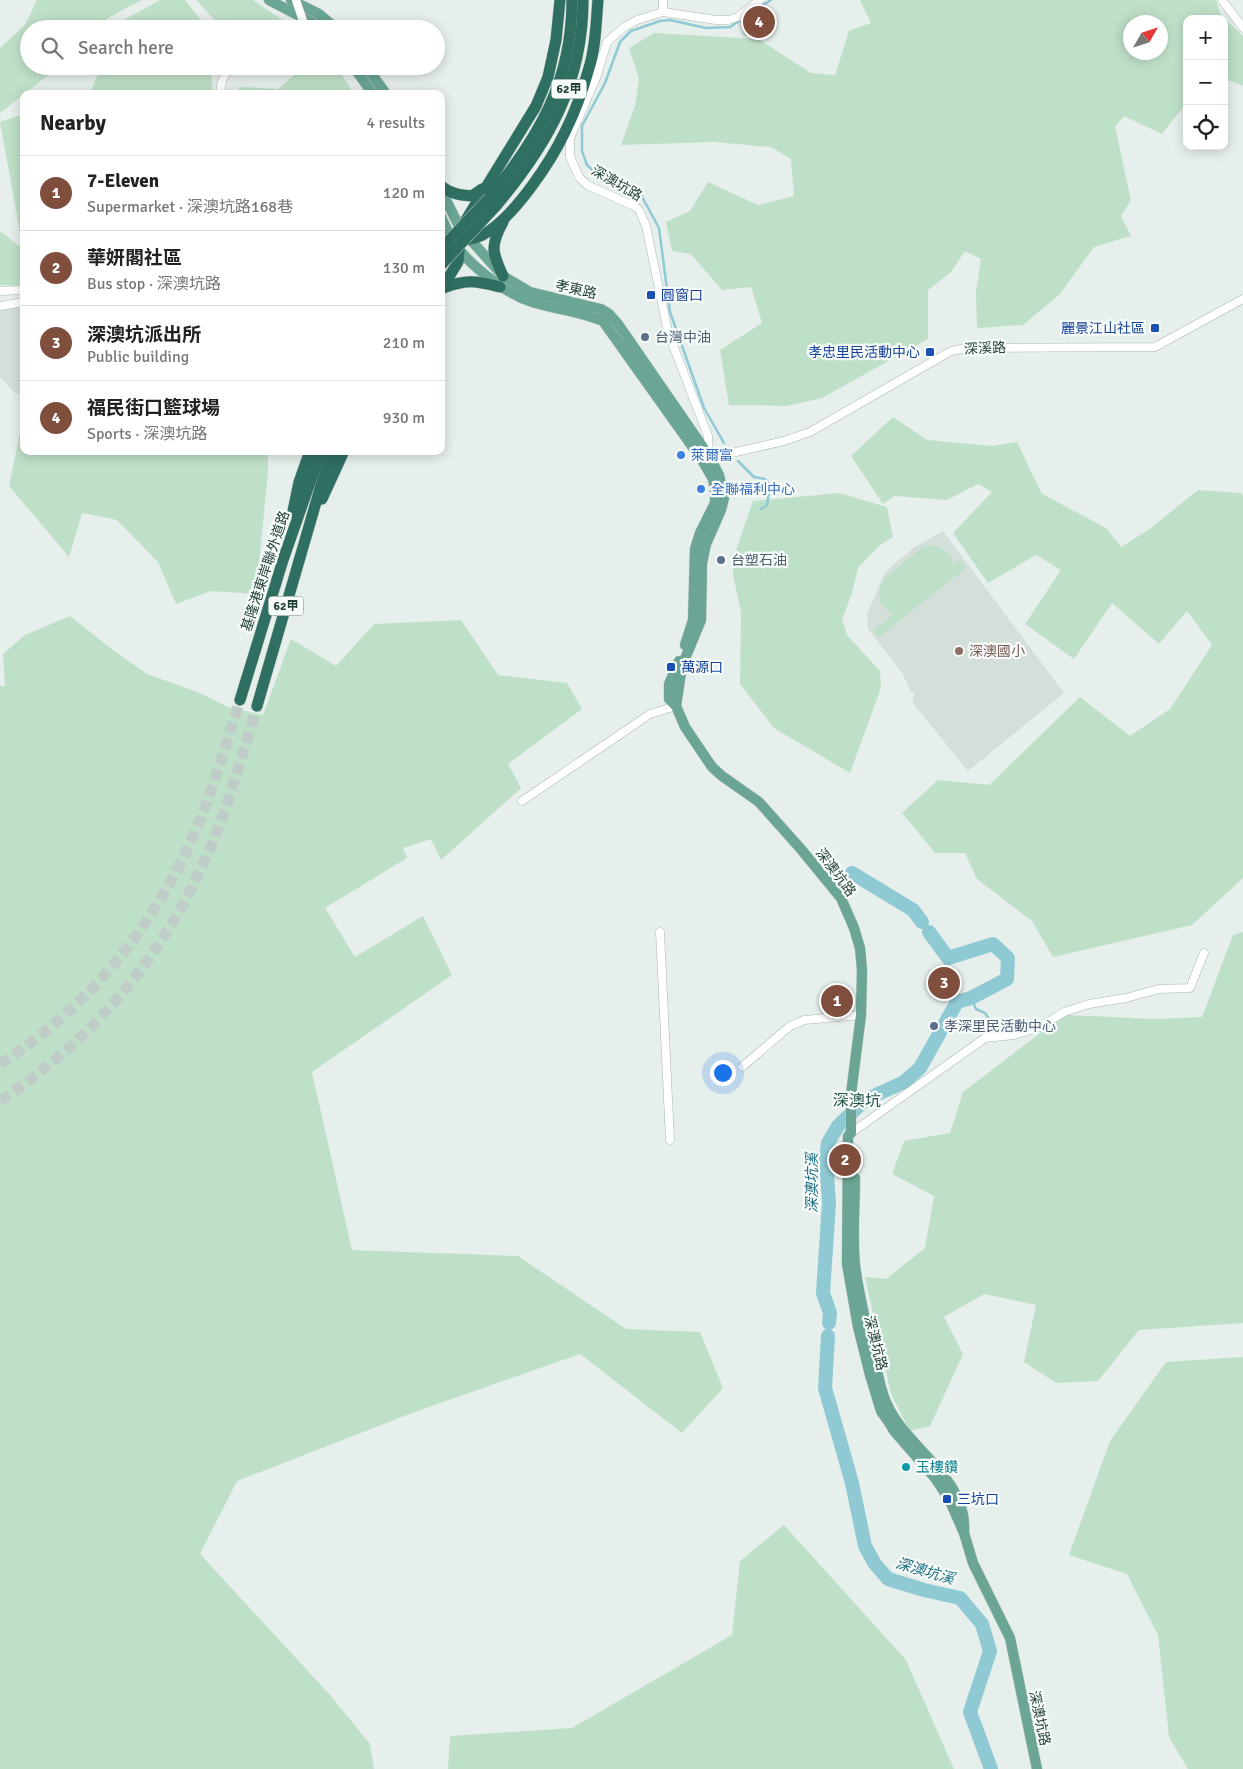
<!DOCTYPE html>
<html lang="en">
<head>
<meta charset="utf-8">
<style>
	:root { --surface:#fff; --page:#f6f6f6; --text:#222; --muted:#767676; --line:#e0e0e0; --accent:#804e3d }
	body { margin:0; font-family:Signika,"Noto Sans TC",sans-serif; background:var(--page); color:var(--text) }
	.controls { position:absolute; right:15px; top:15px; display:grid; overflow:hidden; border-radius:10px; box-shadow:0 2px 12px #0003 }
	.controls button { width:45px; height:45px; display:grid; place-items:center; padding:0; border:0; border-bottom:1px solid var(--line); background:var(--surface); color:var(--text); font:25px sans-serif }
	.compass { position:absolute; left:1123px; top:15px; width:45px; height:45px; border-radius:50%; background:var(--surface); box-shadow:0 2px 12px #0003; rotate:51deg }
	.you { position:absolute; left:722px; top:1072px; width:18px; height:18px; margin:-12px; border:4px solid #fff; border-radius:50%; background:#1a73e8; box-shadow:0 0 0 8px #1a73e833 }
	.badge { display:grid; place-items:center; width:32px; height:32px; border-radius:50%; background:var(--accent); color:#fff; font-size:16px; font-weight:700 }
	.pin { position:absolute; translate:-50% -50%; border:2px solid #fff; box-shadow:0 1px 5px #0006 }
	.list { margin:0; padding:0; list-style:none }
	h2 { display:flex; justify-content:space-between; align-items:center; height:65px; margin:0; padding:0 20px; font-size:21px }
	h2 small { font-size:16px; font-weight:400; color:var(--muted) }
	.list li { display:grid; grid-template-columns:32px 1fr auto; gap:15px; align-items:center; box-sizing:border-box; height:75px; padding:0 20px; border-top:1px solid var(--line) }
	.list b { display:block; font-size:19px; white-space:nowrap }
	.list p { margin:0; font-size:16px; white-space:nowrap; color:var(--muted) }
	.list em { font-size:16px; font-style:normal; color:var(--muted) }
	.icon { flex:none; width:28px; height:28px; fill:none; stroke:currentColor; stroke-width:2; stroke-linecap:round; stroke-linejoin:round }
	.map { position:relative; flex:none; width:1243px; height:1769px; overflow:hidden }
	.search { position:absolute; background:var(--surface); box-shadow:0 2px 12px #0003; left:20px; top:20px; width:425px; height:55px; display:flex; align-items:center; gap:12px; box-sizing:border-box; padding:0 18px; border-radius:28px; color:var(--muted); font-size:19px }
	.panel { position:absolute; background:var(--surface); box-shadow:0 2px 12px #0003; left:20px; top:90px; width:425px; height:365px; border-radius:10px }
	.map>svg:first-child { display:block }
</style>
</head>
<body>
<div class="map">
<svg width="1243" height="1769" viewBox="0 0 1243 1769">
	<rect width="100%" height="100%" fill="#e6efeb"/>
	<!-- built -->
	<g fill="#d4dfda">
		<path d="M24 306V394H16L0 377V311Z"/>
		<path d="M943 531 1064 693 968 771 912 702 915 693 910 691 903 674 868 629 867 614 885 572 913 548Z"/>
	</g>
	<!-- green -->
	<g fill="#bfe0c8" fill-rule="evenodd">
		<path d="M37 0H142L108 18 98 29H29V66H60L0 113V48L25 25Z"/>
		<path d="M160 0H185L208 29H119L124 20Z"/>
		<path d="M196 0H253L293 27 291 29H223Z"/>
		<path d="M860 0H1216L1221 15 1243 36V86L1224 78V19H1187V102L1162 134 1124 116 1115 127 1131 200 1121 216 1131 236 1094 247 1060 294 1023 325 977 328 976 292 981 259 965 251 951 272 928 290V339L822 398 787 406 729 405 720 350 762 323 751 287 722 290 691 254 672 251 666 222 690 211 708 182 758 205 794 196 791 159 771 147 715 142 621 145 635 106 639 79 629 48 654 33 758 39 811 73 835 75 849 31 871 23ZM1130 22H1160V52H1130Z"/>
		<path d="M772 10 776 20 758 34 744 36 740 23Z"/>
		<path d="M102 66H213L211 71 213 94H82L91 90Z"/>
		<path d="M301 66H336L354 94H239V87L278 89 295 74Z"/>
		<path d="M24 114V286L0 285V231L23 249 0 122Z"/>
		<path d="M24 414V451H268V472L256 594 211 591 176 604 158 562 117 520 82 513 69 557 9 486Z"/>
		<path d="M893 417 927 440 992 446 1017 442 1042 494 1106 528 1121 547 1151 528 1198 490 1241 493 1243 496V878L1192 925 1053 957 1032 921 977 879 965 853H935L902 813 938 780 989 785 1080 697 1130 736 1170 709 1212 645 1187 611 1159 644 1112 603 1074 659 1025 624 1061 570 1036 555 988 583 953 533 992 492 978 484 947 500 894 496 883 504 851 456Z"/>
		<path d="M839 493 887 507 893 537 880 545 858 568 852 593 842 619 847 635 880 671 881 688 850 773 774 728 740 684 741 613 733 574V559L753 501Z"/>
		<path d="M932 545C944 548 953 554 953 566L960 560 966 568 879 637 873 630 894 614C876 606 875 591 886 577L921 548Z"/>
		<path d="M70 616 113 650 147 674 200 693 228 707 263 715 291 639 336 666 374 624 461 620 498 675 567 683 582 709 508 764 521 788 441 860 431 839 403 848 407 858 325 908 355 957 423 916 452 975 312 1072 352 1250 518 1256 626 1329 700 1332 723 1388 682 1433 580 1354 412 1413 237 1481 200 1554 330 1695 370 1744 374 1769H0V686H5L3 654 25 635Z"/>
		<path d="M1243 932V1323L1139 1330 1098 1381 1056 1383 1024 1362 1036 1305 984 1294 944 1317 963 1354 930 1426 910 1431 891 1394 865 1277 886 1279 925 1248 934 1196 892 1174 904 1141 950 1133 963 1092 1048 1027 1068 1015 1156 1019 1202 1017 1233 935Z"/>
		<path d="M1243 1357V1769H1188L1169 1737 1158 1635 1127 1574 1069 1555 1110 1441 1166 1362Z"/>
		<path d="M784 1525 906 1660 954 1769H448L450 1736 572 1728 732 1635 740 1561Z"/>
	</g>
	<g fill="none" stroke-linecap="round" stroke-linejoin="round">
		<!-- stream -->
		<g stroke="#8ec9d4" stroke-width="2.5">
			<path d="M724 443 704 408 670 312 659 228 640 193 601 178 587 165 582 151V126L605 83 620 42 631 31 660 21 670 20 706 28 730 27 771 0"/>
			<path d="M738 461 754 477 765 479 770 485 767 505 761 509"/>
			<path d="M971 998 976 1009 985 1013 996 1029"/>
		</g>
		<!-- river -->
		<g stroke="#8ec9d4" stroke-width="14">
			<path d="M852 873 913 910 922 922"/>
			<path d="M829 1323 830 1313 823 1293 829 1203 826 1160 828 1143 838 1126 865 1100 904 1082 920 1068 957 1002 971 998 1007 979 1008 958 993 944 948 958 929 932"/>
			<path d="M828 1336 825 1388 852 1483 865 1546 875 1564 888 1579 924 1590 960 1598 982 1624 990 1651 970 1712 991 1769"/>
		</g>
		<!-- highway-tunnel -->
		<g stroke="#bfccc8" stroke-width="11" stroke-dasharray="11 5.5" stroke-linecap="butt">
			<path d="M0 1064C93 1004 161 919 202 815 216 778 228 739 240 700"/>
			<path d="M0 1101C97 1036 162 958 209 851 229 804 242 755 257 706"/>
		</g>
		<defs>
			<g id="minor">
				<path d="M1222 0 1243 28"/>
				<path d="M663 12V0"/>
				<path d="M221 94C219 82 225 74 233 66"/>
				<path d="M0 291 24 290"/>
				<path d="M0 306 24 302"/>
				<path d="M709 456 708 436 668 332 646 226 639 210 634 206 587 185 579 177 570 157V138L596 78 607 42 624 27 637 20 663 12 716 20H728L738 17 760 0"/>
				<path d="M705 459 784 441 810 432 951 351 966 348 1155 347 1243 299"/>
				<path d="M522 801 650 714 676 706"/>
				<path d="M660 932 670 1140"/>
				<path d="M742 1067 790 1026 804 1020 861 1015"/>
				<path d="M851 1133 985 1038 1014 1035 1040 1027 1064 1012 1089 1004 1126 998 1159 989 1190 988 1204 953"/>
			</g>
			<g id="major">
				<path d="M269 0 325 29"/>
				<path d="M291 0 319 14 337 29"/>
				<path d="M353 66 373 94"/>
				<path d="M366 66 386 94"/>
				<path d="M441 190 460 228 503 276 530 292 601 309 609 314 618 324 709 456 719 475 724 498 721 510 706 544 702 563 701 620 682 666 676 706 685 727 712 767 722 776 759 802 800 848 841 898 854 928 860 948 862 970 861 1015 851 1094V1133L848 1136 847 1264 858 1327 870 1375 881 1411 888 1421 894 1431 935 1478 949 1499 964 1533 973 1563 1010 1638 1037 1769"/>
				<path d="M441 217C444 223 447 231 451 238 466 263 504 293 532 302 555 309 581 312 603 321L702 460 713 479 715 490V503L700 533 695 549 693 620 685 645"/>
				<path d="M676 706 669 699V684L679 661"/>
				<path d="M855 1178C855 1207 852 1237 855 1265 859 1297 867 1328 874 1358 878 1372 880 1389 886 1402 905 1448 968 1477 964 1532"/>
			</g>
			<g id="highway">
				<path d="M441 186C451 194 460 195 472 196L482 189"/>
				<path d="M489 198C539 137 572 81 572 0"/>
				<path d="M496 206C548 144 583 83 583 0"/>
				<path d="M466 220 536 106 548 77 556 40 560 0"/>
				<path d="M503 276C492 252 490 246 503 222"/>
				<path d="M443 288C468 279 475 281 500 287"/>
				<path d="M441 290 458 262 460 240C470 240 481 237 489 231 517 212 550 163 565 132 575 112 583 90 589 68 596 46 596 22 598 0"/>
				<path d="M322 499 344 451"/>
				<path d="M293 511 299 482 310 451"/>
				<path d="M240 700 283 560 321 451"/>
				<path d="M257 706 321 485 332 451"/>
			</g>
		</defs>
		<!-- minor casing -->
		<use href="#minor" stroke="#a8b8b2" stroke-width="9"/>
		<!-- major casing -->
		<use href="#major" stroke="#c2cac8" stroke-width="11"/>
		<!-- highway casing -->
		<use href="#highway" stroke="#c2cac8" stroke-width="12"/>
		<!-- minor -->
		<use href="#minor" stroke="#fff" stroke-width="8"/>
		<!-- major -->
		<use href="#major" stroke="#6aa596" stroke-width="10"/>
		<!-- highway -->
		<use href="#highway" stroke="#2f6f62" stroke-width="11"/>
		<defs>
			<path id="minor-bridge" d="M296 0 305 27"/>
			<g id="highway-bridge">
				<path d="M441 249 489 198"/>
				<path d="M441 265 496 206"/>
			</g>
		</defs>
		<!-- minor-bridge casing -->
		<use href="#minor-bridge" stroke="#a8b8b2" stroke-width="9" stroke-linecap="butt"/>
		<!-- highway-bridge casing -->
		<use href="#highway-bridge" stroke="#c2cac8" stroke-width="12" stroke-linecap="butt"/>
		<!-- minor-bridge -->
		<use href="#minor-bridge" stroke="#fff" stroke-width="8"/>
		<!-- highway-bridge -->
		<use href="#highway-bridge" stroke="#2f6f62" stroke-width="11"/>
	</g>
	<!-- markers -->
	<g fill="#1a4fb4" stroke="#f7fbf9" stroke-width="2">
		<rect x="646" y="290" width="10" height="10" rx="2.5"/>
		<rect x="1150" y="323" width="10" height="10" rx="2.5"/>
		<rect x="925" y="347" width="10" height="10" rx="2.5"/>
		<rect x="666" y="662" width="10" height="10" rx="2.5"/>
		<rect x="942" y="1494" width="10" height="10" rx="2.5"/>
	</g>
	<g fill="#5c6f8a" stroke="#f7fbf9" stroke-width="2">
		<circle cx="645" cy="337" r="5"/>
		<circle cx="721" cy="560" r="5"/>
		<circle cx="934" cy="1026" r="5"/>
	</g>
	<g fill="#3f7fe0" stroke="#f7fbf9" stroke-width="2">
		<circle cx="681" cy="455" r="5"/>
		<circle cx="701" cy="489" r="5"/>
	</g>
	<circle fill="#8d6e63" stroke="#f7fbf9" stroke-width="2" cx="959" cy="651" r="5"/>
	<circle fill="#0f9aa8" stroke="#f7fbf9" stroke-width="2" cx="906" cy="1467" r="5"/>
	<g text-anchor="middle" stroke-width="4.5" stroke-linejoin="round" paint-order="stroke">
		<!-- shield labels -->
		<g fill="#f7fbf9" stroke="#637a73" stroke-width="1">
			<rect x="551.5" y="79.5" width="35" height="19" rx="4"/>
			<rect x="268.5" y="596.5" width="35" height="19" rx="4"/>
		</g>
		<g font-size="12" font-weight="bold" fill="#24423a">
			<text x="569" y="93">62甲</text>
			<text x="286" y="610">62甲</text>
		</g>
		<!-- street labels -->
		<g font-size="14" fill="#24423a" stroke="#f7fbf9">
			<text transform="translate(617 183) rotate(30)" y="5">深澳坑路</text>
			<text transform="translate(576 289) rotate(13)" y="5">孝東路</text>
			<text transform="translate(985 348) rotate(-3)" y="5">深溪路</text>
			<text transform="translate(265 571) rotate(-72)" y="5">基隆港東岸聯外道路</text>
			<text transform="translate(836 872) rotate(53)" y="5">深澳坑路</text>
			<text transform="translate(876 1343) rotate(76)" y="5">深澳坑路</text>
			<text transform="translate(1040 1718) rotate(78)" y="5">深澳坑路</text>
		</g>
		<!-- transit labels -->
		<g font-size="14" fill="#164399" stroke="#f7fbf9" text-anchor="start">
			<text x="661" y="300">圓窗口</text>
			<text x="1145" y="333" text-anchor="end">麗景江山社區</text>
			<text x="920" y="357" text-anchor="end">孝忠里民活動中心</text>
			<text x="681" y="672">萬源口</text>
			<text x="957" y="1504">三坑口</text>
		</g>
		<!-- service labels -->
		<g font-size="14" fill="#4e5e75" stroke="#f7fbf9" text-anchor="start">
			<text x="655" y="342">台灣中油</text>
			<text x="731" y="565">台塑石油</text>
			<text x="944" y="1031">孝深里民活動中心</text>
		</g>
		<!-- shop labels -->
		<g font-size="14" fill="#366cbe" stroke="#f7fbf9" text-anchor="start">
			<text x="691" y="460">萊爾富</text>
			<text x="711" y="494">全聯福利中心</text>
		</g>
		<!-- education labels -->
		<g font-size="14" fill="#785e54" stroke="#f7fbf9" text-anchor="start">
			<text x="969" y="656">深澳國小</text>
		</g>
		<!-- culture labels -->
		<g font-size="14" fill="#0d838f" stroke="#f7fbf9" text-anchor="start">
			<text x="916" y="1472">玉樓鑽</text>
		</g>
		<!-- water labels -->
		<g font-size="15" font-style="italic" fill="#1c6f80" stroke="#f7fbf9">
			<text transform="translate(812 1183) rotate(-90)" y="5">深澳坑溪</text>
			<text transform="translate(925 1571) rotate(16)" y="5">深澳坑溪</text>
		</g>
		<!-- quarter labels -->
		<g font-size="16" fill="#1f5548" stroke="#f7fbf9">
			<text x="857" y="1106">深澳坑</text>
		</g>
	</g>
</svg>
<div class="controls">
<button>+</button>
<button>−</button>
<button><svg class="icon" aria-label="locate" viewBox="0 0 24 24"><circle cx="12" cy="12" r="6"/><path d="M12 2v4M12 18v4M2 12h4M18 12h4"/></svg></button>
</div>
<svg class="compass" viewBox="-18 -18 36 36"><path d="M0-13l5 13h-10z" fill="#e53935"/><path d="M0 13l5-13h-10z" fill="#767676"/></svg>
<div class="you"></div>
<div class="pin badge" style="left:837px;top:1001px">1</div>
<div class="pin badge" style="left:845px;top:1160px">2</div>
<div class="pin badge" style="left:944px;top:983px">3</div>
<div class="pin badge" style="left:759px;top:22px">4</div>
<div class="search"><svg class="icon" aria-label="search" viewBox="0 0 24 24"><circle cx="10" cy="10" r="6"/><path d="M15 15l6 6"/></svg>Search here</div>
<section class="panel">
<h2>Nearby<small>4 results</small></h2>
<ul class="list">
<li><span class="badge">1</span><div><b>7-Eleven</b><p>Supermarket · 深澳坑路168巷</p></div><em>120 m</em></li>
<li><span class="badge">2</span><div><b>華妍閣社區</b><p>Bus stop · 深澳坑路</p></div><em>130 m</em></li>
<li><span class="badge">3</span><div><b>深澳坑派出所</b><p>Public building</p></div><em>210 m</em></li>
<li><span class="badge">4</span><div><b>福民街口籃球場</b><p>Sports · 深澳坑路</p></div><em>930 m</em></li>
</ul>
</section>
</div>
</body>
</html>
